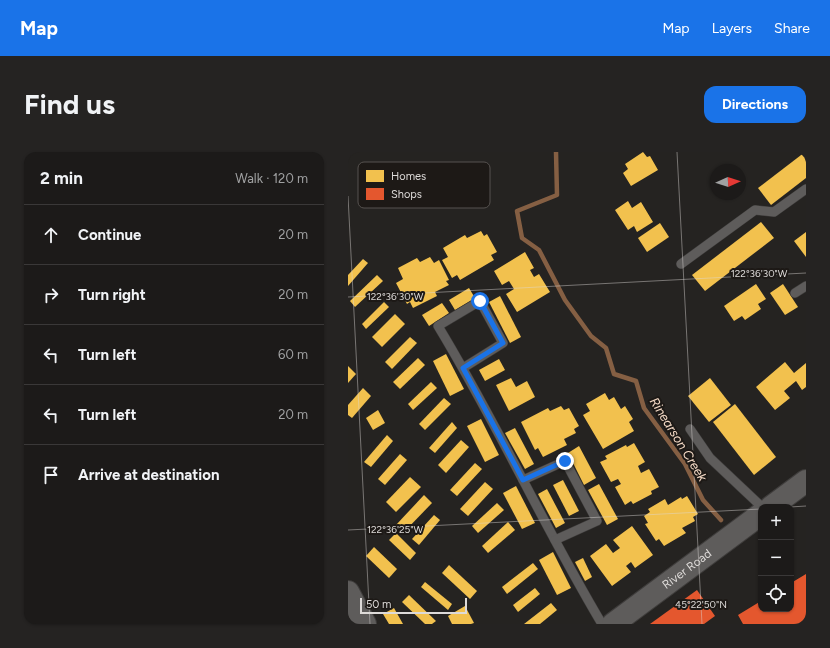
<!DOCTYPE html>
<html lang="en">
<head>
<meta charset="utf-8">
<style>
	:root { --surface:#1c1a19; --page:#252322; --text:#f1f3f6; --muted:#a0a1a2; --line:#3a3838; --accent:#1a73e8 }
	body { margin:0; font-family:Figtree,sans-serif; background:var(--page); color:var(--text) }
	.controls { position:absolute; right:12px; bottom:12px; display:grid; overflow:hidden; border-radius:8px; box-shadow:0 1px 3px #0004 }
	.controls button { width:36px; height:36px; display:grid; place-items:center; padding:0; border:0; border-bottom:1px solid var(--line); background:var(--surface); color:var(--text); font:20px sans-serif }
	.compass { position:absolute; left:362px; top:12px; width:36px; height:36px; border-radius:50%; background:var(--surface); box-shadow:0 1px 3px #0004; rotate:87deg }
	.scale { position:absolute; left:12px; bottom:10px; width:107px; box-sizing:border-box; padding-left:4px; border:2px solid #dddad8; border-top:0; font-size:11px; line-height:14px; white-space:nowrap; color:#dddad8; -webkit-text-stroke:3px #1d1916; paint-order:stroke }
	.stop { position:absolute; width:12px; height:12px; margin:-9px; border:3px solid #1a73e8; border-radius:50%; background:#fff }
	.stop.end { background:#1a73e8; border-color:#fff; box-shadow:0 1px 4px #0008 }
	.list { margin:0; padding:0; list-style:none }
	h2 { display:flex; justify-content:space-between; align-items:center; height:52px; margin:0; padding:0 16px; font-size:17px }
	h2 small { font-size:13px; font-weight:400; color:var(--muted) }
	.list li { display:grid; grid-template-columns:26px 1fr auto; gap:12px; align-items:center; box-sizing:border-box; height:60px; padding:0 16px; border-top:1px solid var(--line) }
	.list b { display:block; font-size:15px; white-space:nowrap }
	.list em { font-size:13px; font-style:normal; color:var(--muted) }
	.icon { flex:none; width:22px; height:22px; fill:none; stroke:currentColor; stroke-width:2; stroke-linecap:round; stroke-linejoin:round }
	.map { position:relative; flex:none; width:458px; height:472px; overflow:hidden; border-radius:12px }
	header { display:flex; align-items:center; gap:24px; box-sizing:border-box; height:56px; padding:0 20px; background:var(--accent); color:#fff }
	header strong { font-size:19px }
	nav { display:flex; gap:22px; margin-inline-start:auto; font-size:14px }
	.intro { display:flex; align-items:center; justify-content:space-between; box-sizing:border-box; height:96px; padding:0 24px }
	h1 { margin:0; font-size:28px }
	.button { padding:10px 18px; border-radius:12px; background:var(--accent); color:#fff; font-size:14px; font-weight:700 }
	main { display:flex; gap:24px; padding:0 24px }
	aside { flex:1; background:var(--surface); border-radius:12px; box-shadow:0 1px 3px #0004 }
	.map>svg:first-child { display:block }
</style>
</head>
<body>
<header>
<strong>Map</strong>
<nav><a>Map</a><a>Layers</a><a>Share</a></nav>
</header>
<div class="intro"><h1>Find us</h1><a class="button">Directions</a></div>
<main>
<aside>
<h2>2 min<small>Walk · 120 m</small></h2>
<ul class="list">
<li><svg class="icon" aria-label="ahead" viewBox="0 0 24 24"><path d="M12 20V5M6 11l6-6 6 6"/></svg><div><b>Continue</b></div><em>20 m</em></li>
<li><svg class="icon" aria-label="right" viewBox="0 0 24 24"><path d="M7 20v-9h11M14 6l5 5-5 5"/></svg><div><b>Turn right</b></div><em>20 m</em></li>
<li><svg class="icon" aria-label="left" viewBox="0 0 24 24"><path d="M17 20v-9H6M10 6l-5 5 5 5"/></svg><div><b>Turn left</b></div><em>60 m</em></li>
<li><svg class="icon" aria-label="left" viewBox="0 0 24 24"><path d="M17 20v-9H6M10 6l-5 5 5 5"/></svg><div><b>Turn left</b></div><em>20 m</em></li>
<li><svg class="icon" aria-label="arrive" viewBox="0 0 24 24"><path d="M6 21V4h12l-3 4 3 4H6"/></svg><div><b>Arrive at destination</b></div></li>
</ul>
</aside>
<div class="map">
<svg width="458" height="472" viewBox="0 0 458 472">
	<rect width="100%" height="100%" fill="#252321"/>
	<!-- homes -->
	<g fill="#f2c14e">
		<path d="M295 0 299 5 302 4 310 18 283 34 275 21 280 17 277 12Z"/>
		<path d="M457 0H458V26L423 53 410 36Z"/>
		<path d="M280 49 284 56 293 50 305 70 289 80 286 74 280 78 267 58Z"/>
		<path d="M413 70 426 86 357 139 344 123Z"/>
		<path d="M312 71 321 85 299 100 290 86Z"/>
		<path d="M133 79 136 84 139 82 149 100 143 103 146 108 112 128 109 123 104 126 94 108 100 105 95 96 117 83 119 86Z"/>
		<path d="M458 80V105L446 89Z"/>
		<path d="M177 100 186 116 182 118 186 125 191 122 202 140 169 160 158 142 166 137 161 129 154 133 146 119Z"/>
		<path d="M82 105 86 111 91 108 101 128 98 129 101 133 87 140 89 144 65 156 62 150 59 152 48 131 55 127 50 116 69 106 72 110Z"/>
		<path d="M15 107 20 111 0 134V123Z"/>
		<path d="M29 123 35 129 7 155 2 149Z"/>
		<path d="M408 132 418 147 410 152 413 157 397 168 394 164 386 169 376 154Z"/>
		<path d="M435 132 450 155 437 163 422 141Z"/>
		<path d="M121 136 127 146 107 158 101 148Z"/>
		<path d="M152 144 173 185 162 191 141 150Z"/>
		<path d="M36 150 41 155 18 177 14 172Z"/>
		<path d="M94 151 101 161 81 174 74 163Z"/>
		<path d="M47 162 57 172 34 195 24 185Z"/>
		<path d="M62 185 69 191 44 217 37 210Z"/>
		<path d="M98 202 116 237 102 244 85 209Z"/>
		<path d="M70 206 77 213 52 237 45 230Z"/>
		<path d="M151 207 157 218 137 229 131 218Z"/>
		<path d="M437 210 446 221 458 211V235L454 238 448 229 436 239 442 246 427 258 408 235Z"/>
		<path d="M0 214 8 222 0 231Z"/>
		<path d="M163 226 168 235 179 229 187 245 161 259 148 233Z"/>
		<path d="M362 226 383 253 361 270 340 244Z"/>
		<path d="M83 230 89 236 65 258 60 252Z"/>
		<path d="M15 236 23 244 4 266 0 263V253Z"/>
		<path d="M257 241 261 248 266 245 273 257 277 254 285 267 281 270 286 279 255 297 235 263 242 259 238 252Z"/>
		<path d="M96 246 103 252 77 278 71 272Z"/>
		<path d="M387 252 428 305 406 323 365 270Z"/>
		<path d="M213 254 216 258 221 256 231 274 226 277 228 281 216 287 219 293 195 305 190 296 187 298 173 270 200 256 202 259Z"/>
		<path d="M30 258 37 271 25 278 18 266Z"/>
		<path d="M133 267 151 303 137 310 119 274Z"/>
		<path d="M104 270 109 276 87 301 81 296Z"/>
		<path d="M167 276 186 312 177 317 157 281Z"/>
		<path d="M39 283 45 289 23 315 16 310Z"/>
		<path d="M113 288 121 295 98 321 90 313Z"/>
		<path d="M286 291 297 310 290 314 293 321 301 317 311 335 303 339 304 342 285 352 283 349 277 353 267 335 273 332 270 327 263 330 252 310 259 307 257 304 278 293 279 295Z"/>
		<path d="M231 294 248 326 236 333 220 301Z"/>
		<path d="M52 302 59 308 37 333 30 327Z"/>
		<path d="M127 311 134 317 109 344 102 338Z"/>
		<path d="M62 325 73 335 48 360 38 350Z"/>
		<path d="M215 328 231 359 221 364 205 333Z"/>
		<path d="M137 330 145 337 120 364 112 357Z"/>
		<path d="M251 332 270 367 259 373 240 338Z"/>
		<path d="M168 334 187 371 174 377 155 341Z"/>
		<path d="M199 337 217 371 208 376 190 342Z"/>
		<path d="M76 343 84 351 56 380 48 373Z"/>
		<path d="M339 344 350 362 345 365 347 369 334 376 338 381 316 394 311 387 308 389 297 372 300 371 296 364 302 360 300 357 317 347 320 353 333 345 334 347Z"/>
		<path d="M149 351 156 358 130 381 124 374Z"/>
		<path d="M86 363 92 368 71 393 64 387Z"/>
		<path d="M160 370 167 378 140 401 134 394Z"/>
		<path d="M284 374 305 403 287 416 283 410 278 414 283 420 264 434 242 404 258 392 265 401 272 396 265 388Z"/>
		<path d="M48 381 68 401 62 408 41 388Z"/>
		<path d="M26 395 49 417 41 426 18 404Z"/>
		<path d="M205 400 223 436 209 443 191 408Z"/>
		<path d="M235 406 244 425 237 429 227 410Z"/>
		<path d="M185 411 190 417 159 442 154 435Z"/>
		<path d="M101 413 129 439 122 447 94 421Z"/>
		<path d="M77 430 104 452 100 458 73 435Z"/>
		<path d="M187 436 192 442 170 460 165 453Z"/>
		<path d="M61 443 88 469 84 472H77L54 450Z"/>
		<path d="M203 451 209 458 192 472H176Z"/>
		<path d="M117 454 126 471 123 472H104L100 464Z"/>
		<path d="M46 456 55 472H41L35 462Z"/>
	</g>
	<!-- shops -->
	<g fill="#e4572e">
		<path d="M458 422V472H395L390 463 413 449V457H443V431Z"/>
		<path d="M349 438 367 464 356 472H302Z"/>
	</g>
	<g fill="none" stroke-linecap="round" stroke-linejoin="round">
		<!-- stream -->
		<path stroke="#855f43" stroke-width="4.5" d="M208 0 209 43 169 59 174 86 191 98 217 148 243 184 258 196 266 222 288 229 296 256 337 312 355 348 373 368"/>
		<defs>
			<g id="service">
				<path d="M333 112 407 58 426 60 458 37"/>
				<path d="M447 141 458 134"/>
				<path d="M115 216 155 191 132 149 90 174C149 271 196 375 254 472"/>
				<path d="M342 277 362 306 414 355"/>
				<path d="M175 328 217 309 249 369 207 388"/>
			</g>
			<g id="tertiary">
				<path d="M423 355 458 329"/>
				<path d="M0 440 17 472"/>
				<path id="s1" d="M265 472 413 362"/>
			</g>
		</defs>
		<!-- service casing -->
		<use href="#service" stroke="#3f3d3c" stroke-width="10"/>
		<!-- tertiary casing -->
		<use href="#tertiary" stroke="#3f3d3c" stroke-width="24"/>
		<!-- service -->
		<use href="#service" stroke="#5e5c5b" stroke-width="9"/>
		<!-- tertiary -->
		<use href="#tertiary" stroke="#5e5c5b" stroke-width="22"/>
	</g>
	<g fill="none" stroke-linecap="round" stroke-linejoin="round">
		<!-- route -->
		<path stroke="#1a73e8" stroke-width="5" d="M132 149 155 191 115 216 175 328 217 309"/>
	</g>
	<!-- ticks -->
	<path fill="none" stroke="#dddad8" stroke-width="1" stroke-opacity="0.45" d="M329 0 354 472M0 44 22 472M0 145 458 121M442 355 458 354M0 378 413 357"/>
	<g text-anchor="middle" stroke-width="4" stroke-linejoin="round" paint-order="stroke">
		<!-- street labels -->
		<g font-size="12" fill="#dddad8" stroke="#1d1916">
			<text dy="4" stroke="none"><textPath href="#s1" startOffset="92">River Road</textPath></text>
		</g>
		<!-- water labels -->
		<g font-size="13" font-style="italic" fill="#f5dbc7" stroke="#1d1916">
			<text transform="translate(331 287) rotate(58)" y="5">Rinearson Creek</text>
		</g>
	</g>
	<!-- legend -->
	<rect x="10" y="10" width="132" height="46" rx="6" fill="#1d1916" stroke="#575350" stroke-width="1"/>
	<rect x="18" y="18" width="18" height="12" fill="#f2c14e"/>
	<rect x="18" y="36" width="18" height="12" fill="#e4572e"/>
	<g font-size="11" fill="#dddad8">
		<text x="43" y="28">Homes</text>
		<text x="43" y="46">Shops</text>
	</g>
	<g font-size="10" text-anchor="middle" fill="#dddad8" stroke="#1d1916" stroke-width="4" stroke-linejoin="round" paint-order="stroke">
		<text x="411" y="125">122°36'30"W</text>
		<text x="47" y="148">122°36'30"W</text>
		<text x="47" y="381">122°36'25"W</text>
		<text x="353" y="456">45°22'50"N</text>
	</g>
</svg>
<div class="controls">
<button>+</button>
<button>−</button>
<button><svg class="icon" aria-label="locate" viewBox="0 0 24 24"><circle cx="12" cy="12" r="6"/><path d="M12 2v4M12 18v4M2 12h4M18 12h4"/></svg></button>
</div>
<svg class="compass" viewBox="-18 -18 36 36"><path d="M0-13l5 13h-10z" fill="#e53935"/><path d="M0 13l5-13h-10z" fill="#a0a1a2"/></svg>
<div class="scale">50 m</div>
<div class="stop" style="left:132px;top:149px"></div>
<div class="stop end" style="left:217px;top:309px"></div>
</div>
</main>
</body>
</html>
